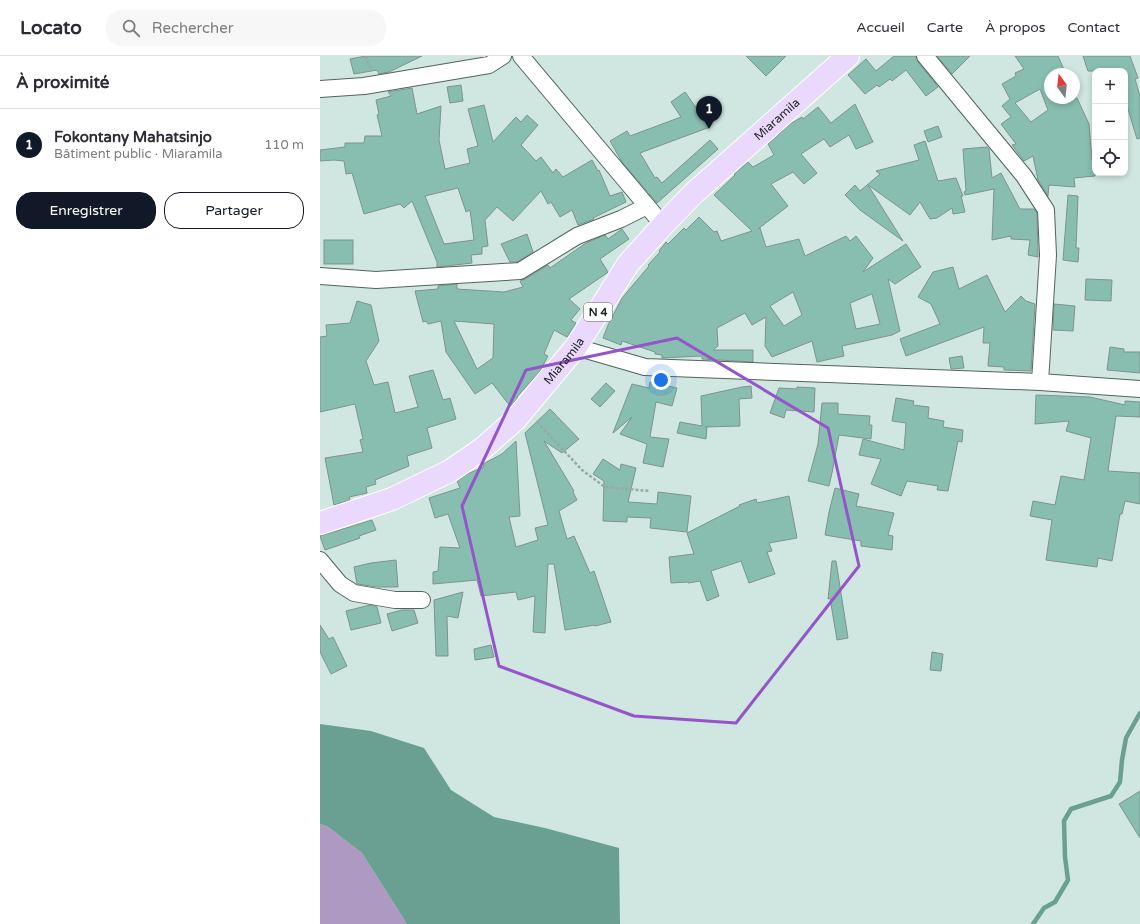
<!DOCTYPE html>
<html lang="fr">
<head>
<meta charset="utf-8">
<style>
	:root { --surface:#fff; --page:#f7f7f7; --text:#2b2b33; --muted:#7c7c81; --line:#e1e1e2; --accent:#111827 }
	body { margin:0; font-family:"Varela Round",sans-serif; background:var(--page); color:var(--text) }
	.controls { position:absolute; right:12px; top:12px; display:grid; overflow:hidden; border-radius:8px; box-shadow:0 2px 6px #0003 }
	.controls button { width:36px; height:36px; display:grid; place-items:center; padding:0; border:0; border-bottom:1px solid var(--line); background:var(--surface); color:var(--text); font:20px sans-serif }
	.compass { position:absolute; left:724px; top:12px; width:36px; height:36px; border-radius:50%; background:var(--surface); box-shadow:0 2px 6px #0003; rotate:345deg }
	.you { position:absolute; left:341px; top:324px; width:14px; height:14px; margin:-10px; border:3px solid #fff; border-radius:50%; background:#1a73e8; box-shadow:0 0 0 6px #1a73e833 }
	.badge { display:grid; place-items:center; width:26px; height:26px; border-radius:50%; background:var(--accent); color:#fff; font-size:13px; font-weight:700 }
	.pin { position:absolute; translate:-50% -33px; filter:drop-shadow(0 1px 2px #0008) }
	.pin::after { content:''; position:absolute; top:21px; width:14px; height:12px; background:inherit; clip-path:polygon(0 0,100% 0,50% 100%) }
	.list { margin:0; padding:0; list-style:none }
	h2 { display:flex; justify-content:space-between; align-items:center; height:52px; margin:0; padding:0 16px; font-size:17px }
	h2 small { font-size:13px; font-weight:400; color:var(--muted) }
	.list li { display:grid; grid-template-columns:26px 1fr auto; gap:12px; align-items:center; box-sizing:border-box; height:72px; padding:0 16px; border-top:1px solid var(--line) }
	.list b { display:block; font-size:15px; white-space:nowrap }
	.list p { margin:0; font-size:13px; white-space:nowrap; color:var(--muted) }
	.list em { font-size:13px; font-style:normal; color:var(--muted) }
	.actions { display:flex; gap:8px; padding:12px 16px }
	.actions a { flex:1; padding:9px 0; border:1px solid var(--accent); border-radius:16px; text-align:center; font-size:14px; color:var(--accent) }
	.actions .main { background:var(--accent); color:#fff }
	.icon { flex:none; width:22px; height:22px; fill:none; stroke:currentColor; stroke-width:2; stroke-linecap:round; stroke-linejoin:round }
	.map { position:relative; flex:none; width:820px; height:868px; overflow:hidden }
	header { display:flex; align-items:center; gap:24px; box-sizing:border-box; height:56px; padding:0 20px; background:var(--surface); border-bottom:1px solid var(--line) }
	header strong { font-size:19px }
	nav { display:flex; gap:22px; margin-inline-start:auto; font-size:14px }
	.search { width:280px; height:36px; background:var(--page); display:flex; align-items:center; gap:10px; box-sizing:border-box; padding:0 14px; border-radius:16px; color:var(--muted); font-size:15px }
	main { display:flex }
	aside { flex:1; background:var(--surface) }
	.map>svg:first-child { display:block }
</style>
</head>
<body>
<header>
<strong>Locato</strong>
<div class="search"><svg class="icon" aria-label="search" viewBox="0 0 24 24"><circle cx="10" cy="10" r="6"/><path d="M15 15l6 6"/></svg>Rechercher</div>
<nav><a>Accueil</a><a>Carte</a><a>À propos</a><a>Contact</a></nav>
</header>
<main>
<aside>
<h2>À proximité<small></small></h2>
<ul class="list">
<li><span class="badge">1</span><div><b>Fokontany Mahatsinjo</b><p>Bâtiment public · Miaramila</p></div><em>110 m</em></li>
</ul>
<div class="actions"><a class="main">Enregistrer</a><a>Partager</a></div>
</aside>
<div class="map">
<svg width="820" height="868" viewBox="0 0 820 868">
	<rect width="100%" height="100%" fill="#d0e6e0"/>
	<!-- forest -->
	<path fill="#ad99c1" d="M0 768 7 770 42 797 87 868H0Z"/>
	<!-- water -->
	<path fill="#6aa092" d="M0 668 51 675 104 692 131 734 174 761 225 772 299 792 300 868H87L42 797 7 770 0 768Z"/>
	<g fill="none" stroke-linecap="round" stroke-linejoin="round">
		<!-- stream -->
		<path stroke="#6aa092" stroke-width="4.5" d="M713 868 724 852 735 846 748 824 745 801 744 765 751 753 791 740 800 726 802 704 806 682 820 657"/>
	</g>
	<!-- building -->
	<g fill="#87beb0" stroke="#7f938e" fill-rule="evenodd">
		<path d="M46 0H102L69 16 59 18 57 14 34 18 30 3Z"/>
		<path d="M426 0H466L446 20Z"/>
		<path d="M574 0H596L598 6 618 31 606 40 586 14 572 25 570 23 559 31 557 29 545 38 528 19 546 3 556 15Z"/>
		<path d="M617 0H650L632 18Z"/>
		<path d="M695 0H738L746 18H730V42H757L769 68 772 104 775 103V120L754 122 755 131 729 129 728 140 718 124 713 100 704 105 692 89 696 88 681 68 691 61 682 50 690 43 682 28 696 20 695 17 704 13ZM720 33 728 54 711 66 695 47Z"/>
		<path d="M763 0H810L818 22 815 23 820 40V82L817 83 805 43V15H768Z"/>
		<path d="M141 29 143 45 130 47 127 31Z"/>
		<path d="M92 32 97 58 121 50 119 84 125 113 150 107 147 93 158 90 148 53 164 49 173 86 196 61 201 66 207 59 218 69 201 89 216 105 221 101 233 117 236 113 243 121 272 104 278 115 279 114 290 140 302 136 306 146 273 162 274 163 258 169 252 154 240 161 231 146 228 148 221 135 193 165 177 151 165 164 168 190 162 191V198L151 199 152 207 117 211V206L92 145 84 152 80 148 44 158 32 117 26 118 24 105 14 104 0 105V94L25 91V87H44L45 80H62L57 59 59 58 56 44 71 40 68 36ZM138 132 146 156 150 154 154 184 124 188 105 140Z"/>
		<path d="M365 36 390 71 320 97 335 122 337 121 342 127 390 84 398 93 337 147 302 106 290 85 307 75 310 80 361 61 351 46Z"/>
		<path d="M535 48 553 86 536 93 529 79 510 91 504 83 481 98 497 117 484 128 473 116 451 128 468 150 438 173 440 172 446 191 479 183 485 200 526 180 530 185 536 180 553 202 543 216 586 188 601 211 575 228 568 223 580 275 572 279 522 290 524 300 497 306 492 285 452 301 445 290 446 261 432 269 425 257 397 272 398 290 393 294H433V306L382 303V300L342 302V299L335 298V296L302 285 301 289 283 282 288 269 302 242 329 210 328 209 340 196 339 195 346 186 348 188 364 172 366 174 379 161 394 176 397 175 401 185 432 175 394 139 415 119 414 118 428 106 433 111 454 99 448 88 470 68 482 61 483 63 498 51 511 67ZM473 236 482 259 464 270 450 250ZM552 238 560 268 536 273 530 247Z"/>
		<path d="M618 70 622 81 608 86 604 75Z"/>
		<path d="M605 85 618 125 636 122 643 140H641L645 156 633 158 632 152 617 162 610 163 600 146 590 159 548 129 583 185 540 154 525 139 535 129 540 135 560 118 556 115 599 104 594 89Z"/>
		<path d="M667 91 669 93 672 122 681 117 700 153H714L717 157 718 201 708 199 710 184 691 183V180L672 184 674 133 645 139 644 136 646 135 643 93Z"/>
		<path d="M748 139 758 140 756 192H759L758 206 743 204Z"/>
		<path d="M302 173 309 183 280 203 288 216 287 217 249 243 260 253 251 264 256 267 247 281 234 274 224 298 228 300 220 315 197 341H198L192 349 190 350 172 327 155 338 126 296 121 265 108 268 106 265 103 266 95 235 118 233V230L137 228V233L184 236 203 231 200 225 205 223 228 209 230 212 266 187 285 179 288 183ZM134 265 174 268 173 302 157 313Z"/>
		<path d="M207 178 213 196 197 206H190L181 188Z"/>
		<rect x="4" y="184" width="29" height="24"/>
		<path d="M633 211 639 233 667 219 685 256 701 240 706 245 715 248 711 315 684 314V311L668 310 670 287H663L664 271 586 300 580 283 620 268 611 248 598 241 613 216Z"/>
		<path d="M766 223 792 224 791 245 765 244Z"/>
		<path d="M37 245 51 249 59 285 46 305 54 329 68 326 75 357 98 351 89 320 113 314 123 344 130 342 136 363 107 372 112 392 87 400 89 410 55 424 56 428 46 431 47 437 29 441 30 444 14 449 5 402 43 396 40 384 43 383 35 348 0 356V281L7 280 6 269 30 267Z"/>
		<path d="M734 248 755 250 753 275 733 274Z"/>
		<path d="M790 291 804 293V296H820V317L787 314Z"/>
		<path d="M642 300 644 312 631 313 629 302Z"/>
		<path d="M330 326 357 332 352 350 336 346 330 381 349 383 343 411 323 407 327 388 300 378 312 361 293 377 312 328 329 332Z"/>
		<path d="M286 327 295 335 280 351 271 343Z"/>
		<path d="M431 330 432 342 419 343 420 370 385 371H387L386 383 357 377 360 366 382 370 381 340 422 331Z"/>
		<path d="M477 331 495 332 494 356 466 354 464 362 450 357 459 332 477 333Z"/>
		<path d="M716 339 770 341 805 349V345L820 346V361L796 360 788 415 820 417V448L805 445 802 458H800L792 505 778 502 777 511 726 504 732 464 710 460 713 445 735 449 741 420 764 424 771 382 746 375 749 365 715 368Z"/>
		<path d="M576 342 594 345 593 349 609 351 608 362 624 365 623 371 643 374 642 386 638 385 628 435 617 434 618 430 587 425 581 440 551 428 561 403 539 399 543 383 584 394 586 367 572 365Z"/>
		<path d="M502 347H518V358L550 360 549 369H552L551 383 519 379 512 417 509 430 488 425 498 388Z"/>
		<path d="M230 353 259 383 242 397 224 385 254 435 253 436 257 444 239 455 247 483 254 480 270 517 274 515 291 566 275 570V569L245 574 234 508H228L225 577 213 576 215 540 198 544 196 536 161 540 157 524 113 528V516L118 515 120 491 140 492 128 458 115 462 109 442 140 432 137 425 147 418 164 411 163 408 182 398 196 385 200 460 189 461 196 491 218 484 215 472 228 469 205 377Z"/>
		<path d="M283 403 300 414 301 408 316 412 308 446 337 448 338 436 371 440 367 476 330 472 331 462 307 461V466L283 465 284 425 273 418Z"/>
		<path d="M515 432 539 438 536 450 574 457 568 479 573 480 572 494 541 490V485L505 479 509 456Z"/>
		<path d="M469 440 477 482 449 487 452 495 447 496 455 518 429 527 421 505 391 515 399 540 387 545 380 525 368 527V526L351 527 349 501 374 498 367 477 420 450 419 449 436 443 437 447Z"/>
		<path d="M52 464 56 474 39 480 40 482 5 494 0 480Z"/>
		<path d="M76 504 78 531H58L37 528 34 511 51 507Z"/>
		<path d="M512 505H516L528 582 517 584 510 542 508 543Z"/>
		<path d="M143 536 138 562 127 560 128 600H116L114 544Z"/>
		<path d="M50 549 57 551 61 567 31 574 26 555Z"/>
		<path d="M82 554H94L98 567 72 575 67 558Z"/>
		<path d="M0 569 9 583 13 581 27 610 11 618 0 596Z"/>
		<path d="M171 589 174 601 155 604 154 593Z"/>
		<path d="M612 596 623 598 621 615 610 614Z"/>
		<path d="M820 735V782L799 748Z"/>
	</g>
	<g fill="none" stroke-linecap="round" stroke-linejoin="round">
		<defs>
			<g id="minor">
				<path d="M201 0 343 169"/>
				<path d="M605 0 704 120 726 154 728 199 720 326"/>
				<path d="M0 33 44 30 169 9 183 0"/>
				<path d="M0 220 56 224 200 215 257 180 301 163 327 150"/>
				<path d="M256 291 325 311 720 326 820 333"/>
				<path d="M0 504 20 528 34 537 75 544H102"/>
			</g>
			<g id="primary">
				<path id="s1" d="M0 467 72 443 130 415 162 393 195 364 256 291 308 208 343 169 373 138 528 0"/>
			</g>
		</defs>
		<!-- minor casing -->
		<use href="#minor" stroke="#51645f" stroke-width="18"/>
		<!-- primary casing -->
		<use href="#primary" stroke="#fff" stroke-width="24"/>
		<!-- path -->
		<g stroke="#98a9a5" stroke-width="2.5" stroke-dasharray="3 2" stroke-linecap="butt">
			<path d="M45 0 52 15"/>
			<path d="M217 366 262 414 285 431 330 435"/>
		</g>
		<!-- minor -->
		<use href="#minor" stroke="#fff" stroke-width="16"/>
		<!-- primary -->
		<use href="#primary" stroke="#ebd9fd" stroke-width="22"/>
	</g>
	<!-- marked area -->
	<path fill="none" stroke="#9554c9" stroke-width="3" stroke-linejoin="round" d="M357 282 508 372 539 510 416 667 314 660 179 610 142 450 206 314Z"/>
	<g text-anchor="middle" stroke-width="4" stroke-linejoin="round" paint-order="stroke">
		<!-- shield labels -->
		<rect fill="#fff" stroke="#5f6564" stroke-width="1" x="264" y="247" width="28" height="18" rx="3"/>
		<g font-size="11" font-weight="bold" fill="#1b2321">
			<text x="278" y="260">N 4</text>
		</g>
		<!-- street labels -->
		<g font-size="12" fill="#1b2321" stroke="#fff">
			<text dy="4" stroke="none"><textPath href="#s1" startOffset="624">Miaramila</textPath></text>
			<text dy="4" stroke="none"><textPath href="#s1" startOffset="300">Miaramila</textPath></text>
		</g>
	</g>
</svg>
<div class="controls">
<button>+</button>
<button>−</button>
<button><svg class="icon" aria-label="locate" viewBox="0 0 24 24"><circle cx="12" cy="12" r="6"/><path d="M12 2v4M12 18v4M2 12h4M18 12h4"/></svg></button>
</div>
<svg class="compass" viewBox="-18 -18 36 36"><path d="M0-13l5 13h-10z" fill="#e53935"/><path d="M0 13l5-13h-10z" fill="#7c7c81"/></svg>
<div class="you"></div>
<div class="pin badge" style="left:389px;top:73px">1</div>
</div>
</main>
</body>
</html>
